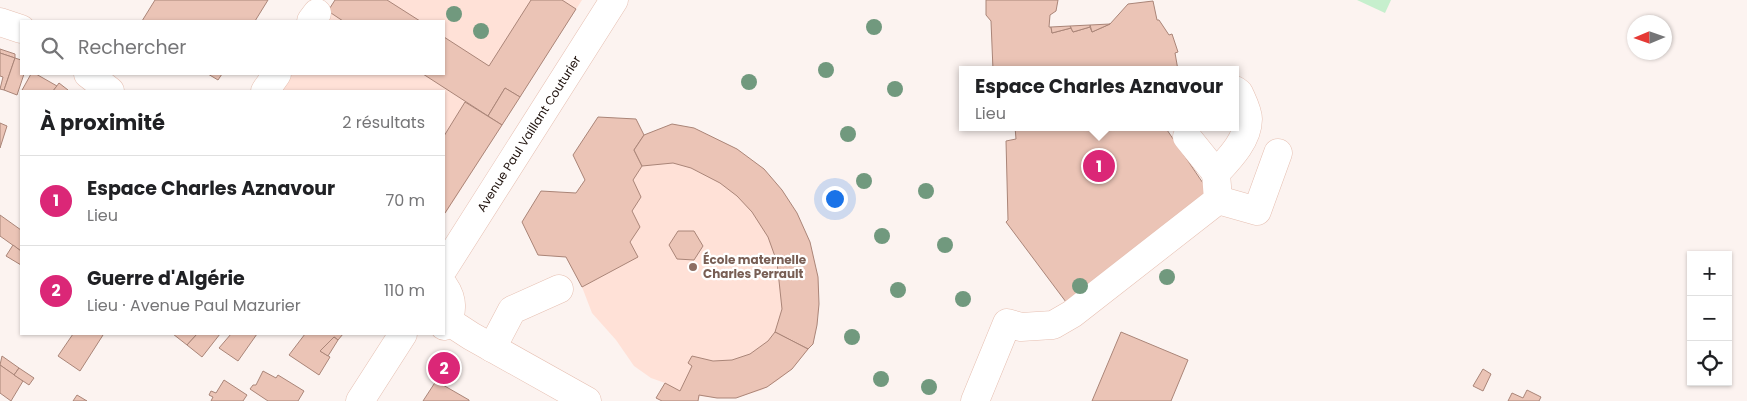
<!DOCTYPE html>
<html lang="fr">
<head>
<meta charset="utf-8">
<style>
	:root { --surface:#fff; --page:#f6f6f6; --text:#202124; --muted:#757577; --line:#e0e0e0; --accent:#db2777 }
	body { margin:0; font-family:Poppins,sans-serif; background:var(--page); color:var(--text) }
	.controls { position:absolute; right:15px; bottom:15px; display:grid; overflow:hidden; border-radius:0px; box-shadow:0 1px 4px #0004 }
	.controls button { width:45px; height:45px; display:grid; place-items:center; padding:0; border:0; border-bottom:1px solid var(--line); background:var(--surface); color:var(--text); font:25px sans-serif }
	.compass { position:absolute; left:1627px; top:15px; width:45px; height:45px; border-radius:50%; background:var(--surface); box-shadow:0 1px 4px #0004; rotate:268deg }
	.you { position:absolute; left:834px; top:198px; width:18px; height:18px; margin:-12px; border:4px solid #fff; border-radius:50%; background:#1a73e8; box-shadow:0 0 0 8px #1a73e833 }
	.badge { display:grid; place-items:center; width:32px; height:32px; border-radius:50%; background:var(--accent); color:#fff; font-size:16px; font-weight:700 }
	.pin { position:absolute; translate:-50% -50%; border:2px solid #fff; box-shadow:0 1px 5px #0006 }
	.popup { position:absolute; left:959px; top:66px; width:280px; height:65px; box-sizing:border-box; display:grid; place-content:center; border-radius:0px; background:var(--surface); filter:drop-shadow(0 1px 4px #0005); font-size:16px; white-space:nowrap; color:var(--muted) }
	.popup b { font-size:19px; color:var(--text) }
	.popup::after { content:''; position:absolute; left:50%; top:100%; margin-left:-10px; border:10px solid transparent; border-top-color:var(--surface) }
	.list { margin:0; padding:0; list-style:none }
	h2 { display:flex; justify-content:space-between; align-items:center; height:65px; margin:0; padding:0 20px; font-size:21px }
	h2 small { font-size:16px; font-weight:400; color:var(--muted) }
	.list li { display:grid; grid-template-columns:32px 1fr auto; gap:15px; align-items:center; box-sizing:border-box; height:90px; padding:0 20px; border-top:1px solid var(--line) }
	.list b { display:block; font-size:19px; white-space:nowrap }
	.list p { margin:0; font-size:16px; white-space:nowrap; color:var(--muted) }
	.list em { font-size:16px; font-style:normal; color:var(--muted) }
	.icon { flex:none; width:28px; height:28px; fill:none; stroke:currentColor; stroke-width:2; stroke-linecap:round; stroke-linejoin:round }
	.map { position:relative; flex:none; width:1747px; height:401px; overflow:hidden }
	.search { position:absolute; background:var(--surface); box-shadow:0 1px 4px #0004; left:20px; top:20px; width:425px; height:55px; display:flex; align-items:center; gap:12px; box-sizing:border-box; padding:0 18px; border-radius:0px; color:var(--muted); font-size:19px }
	.panel { position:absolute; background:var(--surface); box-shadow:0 1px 4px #0004; left:20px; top:90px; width:425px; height:245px; border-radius:0px }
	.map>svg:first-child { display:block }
</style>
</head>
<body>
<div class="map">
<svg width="1747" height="401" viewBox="0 0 1747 401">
	<rect width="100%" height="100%" fill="#fcf3f0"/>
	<!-- built -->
	<g fill="#ffe1d7">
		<path d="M335 0H582L444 216V91H276L287 74H444V21H322Z"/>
		<path d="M598 117 636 119 644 135 672 124 694 128 737 149 764 169 810 242 818 277 819 304 813 344 792 369 777 381 762 390 736 398H717L700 396 698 401H662L656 398 665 383 651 378 634 366 616 340 592 313 582 287 566 257 538 255 522 222 541 191 576 193 585 180 573 155Z"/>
	</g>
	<!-- green -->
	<path fill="#c6efcd" d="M1357 0H1391L1385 13Z"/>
	<!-- building -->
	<g fill="#ebc4b6" stroke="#aa8578">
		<path d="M155 0H268L255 21H142Z"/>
		<path d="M335 0H387L420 21H343L328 11Z"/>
		<path d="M531 0H562L576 9 520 97 505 88 488 116 423 74H444V37L489 66Z"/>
		<path d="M986 0H1058L1056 11 1050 15 1049 27H1051L1052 33 1071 28 1073 32 1090 27 1092 32 1110 24 1128 4 1153 1 1157 20H1159L1169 35 1172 34 1178 52 1175 53 1178 70H993L991 21 986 15Z"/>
		<path d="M1110 24 1092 32 1090 25Z"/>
		<path d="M1090 25V27L1073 32 1070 26Z"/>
		<path d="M1070 26 1071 28 1052 33 1051 27Z"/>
		<path d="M0 49 15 54V58L0 53Z"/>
		<path d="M0 53 15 58 4 90 0 89 3 77 0 76Z"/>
		<path d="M15 58 21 60V74H24L17 95 4 90Z"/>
		<path d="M31 74H36L57 86 53 91 21 92Z"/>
		<path d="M208 74H222L218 80Z"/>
		<path d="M59 83 68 90V91H53Z"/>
		<path d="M505 88 520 97 502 125 488 116Z"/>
		<path d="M465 102 502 125 445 213 444 212V136Z"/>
		<path d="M598 117 636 119 644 135 634 150 642 166 633 180 641 197 632 211 640 227 630 242 638 257 582 287 566 257 538 255 522 222 541 191 576 193 585 180 573 155Z"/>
		<path d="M0 123 7 126 0 148Z"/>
		<path d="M672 124 694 128 737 149 764 169 782 190 797 213 810 242 818 277 819 304 817 325 813 344 808 349 775 332 782 309 777 262 768 237 752 212 737 196 720 183 691 168 673 163 642 166 634 150 644 135Z"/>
		<path d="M1015 127H1165L1209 192 1066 302 1006 222 1008 220 1006 141 1016 139Z"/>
		<path d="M0 215 21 230V251L0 236Z"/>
		<path d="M678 231H694L703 246 694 260 677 259 669 245Z"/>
		<path d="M13 245 21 251V265L6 256Z"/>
		<path d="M775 332 808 349 792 369 767 387 736 398H717L699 395 698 401H662L656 398 665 383 680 391 692 366 688 363 692 356 713 361 732 360 750 354 768 341Z"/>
		<path d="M1121 332 1188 360 1171 401H1092Z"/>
		<path d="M73 334H101L103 335 80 371 58 356Z"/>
		<path d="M173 334H197L187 345Z"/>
		<path d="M197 334H220L202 357 187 345Z"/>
		<path d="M231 334H257L238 361 219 348Z"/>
		<path d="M305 334H343L338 340 334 337 320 351 330 357 319 375 289 355Z"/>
		<path d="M334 337 338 340 328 356 320 351Z"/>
		<path d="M2 356 19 368 14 375 0 365Z"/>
		<path d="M0 365 23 381 11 401 0 393Z"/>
		<path d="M19 368 34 378 29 385 14 375Z"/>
		<path d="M1483 369 1491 374 1483 391 1473 386Z"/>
		<path d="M263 371 276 378 278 375 304 391 298 401H268L250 389 253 385H256Z"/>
		<path d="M224 380 247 395 243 401H211L213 397 209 395 211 391 216 393Z"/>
		<path d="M436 381 469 400V401H423Z"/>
		<path d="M1527 390 1541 397 1539 401H1508L1512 393 1523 398Z"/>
		<path d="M77 395 87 401H73Z"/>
	</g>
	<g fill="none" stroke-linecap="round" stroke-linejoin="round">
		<defs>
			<g id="minor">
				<path d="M311 21 317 13"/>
				<path d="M0 22 21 29"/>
				<path d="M88 74 110 91"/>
				<path d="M265 91 277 74"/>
				<path d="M1187 137 1216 173"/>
				<path d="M1218 200 1257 211 1278 153"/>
				<path id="s1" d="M444 268 614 0"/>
				<path d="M444 286C453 299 454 313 444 326"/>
				<path d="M448 321 471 336 587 401"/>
				<path d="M492 348 512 310 559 289"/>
				<path d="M360 401 403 334"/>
				<path d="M975 401 1007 323 1021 327 1053 325 1072 314 1218 200 1216 173C1229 159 1248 140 1248 119 1248 111 1242 100 1239 93L1235 90"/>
			</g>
		</defs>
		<!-- minor casing -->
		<use href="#minor" stroke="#e6bfb1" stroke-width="29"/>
		<!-- minor -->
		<use href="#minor" stroke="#fff" stroke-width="28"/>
	</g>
	<!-- trees -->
	<g fill="#71997e">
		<circle cx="454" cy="14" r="8"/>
		<circle cx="874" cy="27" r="8"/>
		<circle cx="481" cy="31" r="8"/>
		<circle cx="826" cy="70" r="8"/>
		<circle cx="749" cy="82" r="8"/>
		<circle cx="895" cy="89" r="8"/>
		<circle cx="848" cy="134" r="8"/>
		<circle cx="864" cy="181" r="8"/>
		<circle cx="926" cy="191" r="8"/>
		<circle cx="882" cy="236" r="8"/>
		<circle cx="945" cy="245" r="8"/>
		<circle cx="1167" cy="277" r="8"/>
		<circle cx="1080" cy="286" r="8"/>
		<circle cx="898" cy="290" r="8"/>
		<circle cx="963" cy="299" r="8"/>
		<circle cx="852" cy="337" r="8"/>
		<circle cx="881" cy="379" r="8"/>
		<circle cx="929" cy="387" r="8"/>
	</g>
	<!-- markers -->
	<circle fill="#8d6e63" stroke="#fff" stroke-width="2" cx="693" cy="267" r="5"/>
	<g text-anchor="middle" stroke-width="4.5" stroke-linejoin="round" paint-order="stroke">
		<!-- street labels -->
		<g font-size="12" fill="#21140f" stroke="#fff">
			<text dy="4" stroke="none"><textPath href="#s1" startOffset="159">Avenue Paul Vaillant Couturier</textPath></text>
		</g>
		<!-- education labels -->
		<g font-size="12" font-weight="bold" fill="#785e54" stroke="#fff" text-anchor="start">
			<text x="703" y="264">École maternelle<tspan x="703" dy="14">Charles Perrault</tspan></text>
		</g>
	</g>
</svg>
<div class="controls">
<button>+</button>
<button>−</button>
<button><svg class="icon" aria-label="locate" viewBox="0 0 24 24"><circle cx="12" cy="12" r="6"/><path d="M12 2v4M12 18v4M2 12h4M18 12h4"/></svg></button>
</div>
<svg class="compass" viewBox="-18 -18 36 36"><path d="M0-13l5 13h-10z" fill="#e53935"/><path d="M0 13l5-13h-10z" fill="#757577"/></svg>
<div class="you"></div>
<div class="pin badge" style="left:1099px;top:166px">1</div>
<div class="popup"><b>Espace Charles Aznavour</b>Lieu</div>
<div class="pin badge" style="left:444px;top:368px">2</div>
<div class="search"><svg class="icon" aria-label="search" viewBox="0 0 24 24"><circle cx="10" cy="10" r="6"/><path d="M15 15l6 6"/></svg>Rechercher</div>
<section class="panel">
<h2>À proximité<small>2 résultats</small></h2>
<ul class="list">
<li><span class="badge">1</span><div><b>Espace Charles Aznavour</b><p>Lieu</p></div><em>70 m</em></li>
<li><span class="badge">2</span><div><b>Guerre d'Algérie</b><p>Lieu · Avenue Paul Mazurier</p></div><em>110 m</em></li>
</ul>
</section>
</div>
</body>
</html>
